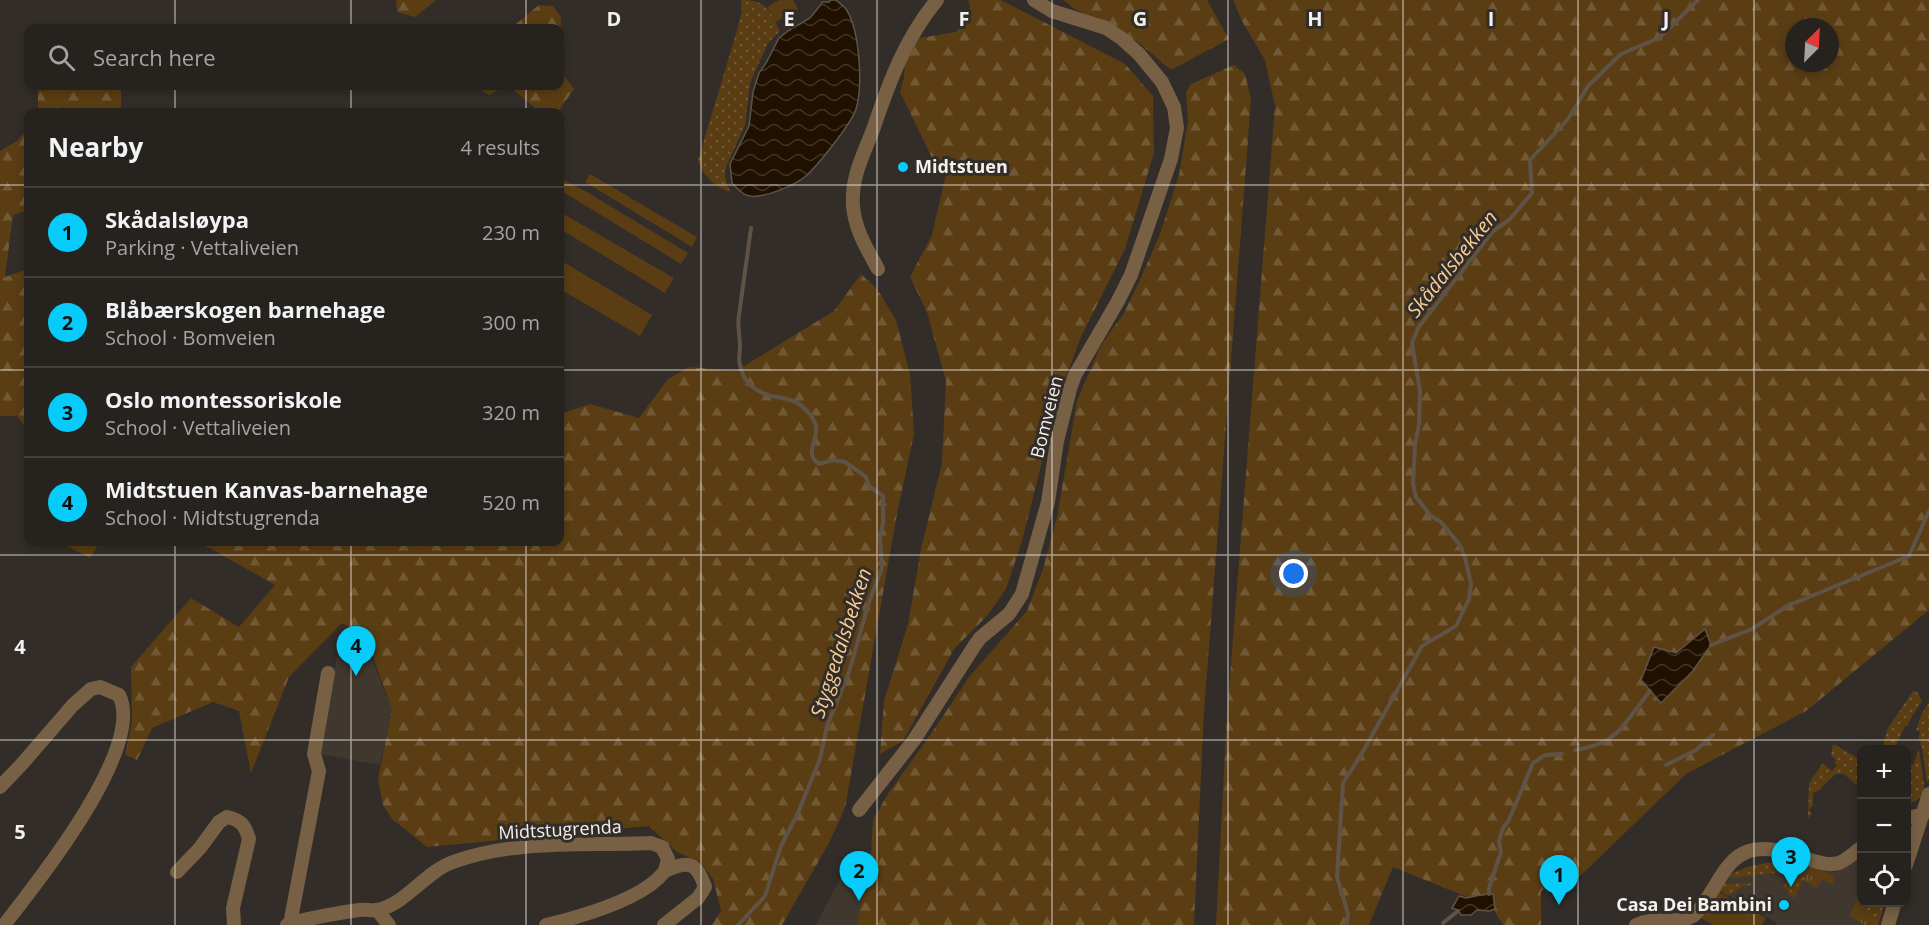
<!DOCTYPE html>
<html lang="en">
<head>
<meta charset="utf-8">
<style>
	:root { --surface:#26221e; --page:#322f2b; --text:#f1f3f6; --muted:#a4a4a4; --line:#423f3c; --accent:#07cbf9 }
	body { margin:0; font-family:"Open Sans",sans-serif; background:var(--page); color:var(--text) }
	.controls { position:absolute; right:18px; bottom:18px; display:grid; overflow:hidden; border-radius:12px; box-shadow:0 3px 9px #0003 }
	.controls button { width:54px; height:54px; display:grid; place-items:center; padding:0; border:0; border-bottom:2px solid var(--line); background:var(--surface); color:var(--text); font:30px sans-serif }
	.compass { position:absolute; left:1785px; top:18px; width:54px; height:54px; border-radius:50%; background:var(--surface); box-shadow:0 3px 9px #0003; rotate:24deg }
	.you { position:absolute; left:1294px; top:574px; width:21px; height:21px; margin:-15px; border:4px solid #fff; border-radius:50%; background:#1a73e8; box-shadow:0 0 0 9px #1a73e833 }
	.badge { display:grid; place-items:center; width:39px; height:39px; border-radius:50%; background:var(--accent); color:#111; font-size:20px; font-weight:700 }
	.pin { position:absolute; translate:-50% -50px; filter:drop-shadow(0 2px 3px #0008) }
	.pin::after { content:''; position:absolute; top:32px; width:21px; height:18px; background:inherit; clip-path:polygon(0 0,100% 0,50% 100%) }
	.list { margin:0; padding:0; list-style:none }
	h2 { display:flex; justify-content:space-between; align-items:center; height:78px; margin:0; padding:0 24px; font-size:26px }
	h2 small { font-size:20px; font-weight:400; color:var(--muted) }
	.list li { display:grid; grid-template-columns:39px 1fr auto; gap:18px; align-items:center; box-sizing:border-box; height:90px; padding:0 24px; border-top:2px solid var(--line) }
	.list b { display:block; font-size:22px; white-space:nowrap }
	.list p { margin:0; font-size:20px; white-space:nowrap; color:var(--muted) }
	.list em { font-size:20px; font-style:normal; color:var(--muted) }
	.icon { flex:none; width:33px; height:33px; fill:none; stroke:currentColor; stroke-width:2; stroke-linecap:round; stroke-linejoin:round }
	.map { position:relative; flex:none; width:1929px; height:925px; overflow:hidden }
	.search { position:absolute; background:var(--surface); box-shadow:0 3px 9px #0003; left:24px; top:24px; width:540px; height:66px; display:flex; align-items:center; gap:15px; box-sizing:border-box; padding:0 21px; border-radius:12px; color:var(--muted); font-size:22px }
	.panel { position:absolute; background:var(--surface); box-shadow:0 3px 9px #0003; left:24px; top:108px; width:540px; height:438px; border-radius:12px }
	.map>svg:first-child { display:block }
</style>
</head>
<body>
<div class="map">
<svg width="1929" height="925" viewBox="0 0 1929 925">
	<defs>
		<pattern id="grass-dots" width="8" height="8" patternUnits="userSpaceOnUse" patternTransform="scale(1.5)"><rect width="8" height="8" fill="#5a3d13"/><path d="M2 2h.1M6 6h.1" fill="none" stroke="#725936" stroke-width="1.8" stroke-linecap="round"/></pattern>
		<pattern id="forest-firs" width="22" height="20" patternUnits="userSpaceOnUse" patternTransform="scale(1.5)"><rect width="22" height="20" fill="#5a3d13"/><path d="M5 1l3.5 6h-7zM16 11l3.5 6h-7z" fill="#725936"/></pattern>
		<pattern id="park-tufts" width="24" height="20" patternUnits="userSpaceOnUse" patternTransform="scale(1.5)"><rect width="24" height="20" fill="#5a3d13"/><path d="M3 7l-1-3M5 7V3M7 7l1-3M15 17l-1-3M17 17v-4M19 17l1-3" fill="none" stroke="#725936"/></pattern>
		<pattern id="water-waves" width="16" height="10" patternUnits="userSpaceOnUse" patternTransform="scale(1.5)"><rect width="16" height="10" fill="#201000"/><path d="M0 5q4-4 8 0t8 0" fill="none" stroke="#413326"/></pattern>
	</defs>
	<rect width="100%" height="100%" fill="#322d28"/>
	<!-- built -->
	<g fill="#40382e">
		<path d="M342 630 365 642 392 710 380 765 319 754Z"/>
		<path d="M1861 854 1862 902 1885 903 1878 925H1776V922L1718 890 1729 875 1747 867 1783 859 1799 860 1834 872 1840 869Z"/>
		<path d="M852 855 899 876 878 925H816Z"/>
	</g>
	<!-- grass -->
	<g fill="url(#grass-dots)">
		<path d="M741 0C766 0 770 10 780 31L768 43 750 83 745 125 726 167 725 177 730 192C715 187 702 175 698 160L735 37 742 11Z"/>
		<path d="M1913 691 1917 692 1922 701 1912 716 1907 727 1905 726 1894 749H1882L1888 728Z"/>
		<path d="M1929 702V778L1927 783 1922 747 1920 744 1921 740 1918 739 1920 732 1916 730 1922 713Z"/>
		<path d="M1833 744 1861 760V789L1844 774H1835L1818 791 1813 793V805L1809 810 1812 814 1808 818 1809 783 1823 763 1832 771 1837 765 1834 763 1836 760 1831 755Z"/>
		<path d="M1919 749 1925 792C1919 802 1912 800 1907 807V763L1913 765Z"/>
		<path d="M1783 860H1799L1808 863 1803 880 1795 898 1788 894V891L1783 888 1791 875C1775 868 1748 880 1728 877L1729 875 1747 867Z"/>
		<path d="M1752 883 1751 885 1741 887 1728 896 1718 890 1722 884Z"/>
		<path d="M1861 890 1862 902 1885 903 1878 925H1864L1850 915C1855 907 1855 898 1861 890Z"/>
	</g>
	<!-- forest -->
	<g fill="url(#forest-firs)" fill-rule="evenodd">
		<path d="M396 0H436L415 17 397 12Z"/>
		<path d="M968 0H1001L1125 64 1153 96 1154 153 1125 249 1080 339 1057 402 1022 541 1006 589 987 616 954 649 903 741 880 754 884 701 908 624 921 549 942 463 946 381 927 312 910 277 932 235 947 170 935 164 900 92 904 78 905 58 920 38 956 32 970 7Z"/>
		<path d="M1063 0H1207L1229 39 1171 70 1138 42 1075 9Z"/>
		<path d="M1233 0H1929V610L1806 711 1686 774 1576 880 1553 878 1541 892V925H1503L1492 907 1393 867 1369 925H1216L1227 714 1275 106 1265 60 1242 21ZM1794 27H1830V63H1794ZM1654 647 1676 653 1641 680Z"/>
		<path d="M539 5 553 6 561 17 560 71 574 89 558 112H540L509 86H560V28H511Z"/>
		<path d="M1234 65 1245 74 1251 100 1204 712 1194 925H857L871 854 873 820 888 794 933 731 969 677 1027 611 1043 569 1057 517 1077 401 1100 347 1124 313 1140 280 1160 234 1179 175 1188 121 1186 92 1191 84Z"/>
		<rect x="38" y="86" width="83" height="26"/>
		<path d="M476 86H505L489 95Z"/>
		<path d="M28 128V210L13 215 5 277 28 269V430L17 416H0V151L17 141Z"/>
		<path d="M861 274 877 289 896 320 910 374 914 434 897 514 845 808 829 843 782 925H712L721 911 713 879 700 862 677 852 649 826 427 847 392 819 383 805 378 779 392 710 366 637 342 623 289 677 251 773 239 711 213 702 152 728 137 760 125 755 132 722 131 667 191 598 239 627 275 585 199 542H560V414L590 404 639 418 668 379 689 367 736 371 834 311Z"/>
	</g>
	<!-- park -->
	<g fill="url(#park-tufts)">
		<path d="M1807 866 1834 875 1833 885 1822 879 1817 888 1803 880Z"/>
		<path d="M1857 904 1873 914 1874 919 1871 925H1864L1850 915 1855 905Z"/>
	</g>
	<!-- pitch -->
	<g fill="#5a3d13">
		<path d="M779 0H793L798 9 776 22 767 7Z"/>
		<path d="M590 174 697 237 692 247 585 182Z"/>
		<path d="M560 178 587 192 688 253 681 264 560 190Z"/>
		<path d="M560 212 674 278 665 293 560 229Z"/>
		<path d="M560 260 652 315 640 336 560 289Z"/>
		<path d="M67 542H100L90 558 65 545Z"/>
		<path d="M1717 891 1766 918 1762 925H1713L1699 917Z"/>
	</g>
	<!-- water -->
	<g fill="url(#water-waves)" stroke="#5f5347" stroke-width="1.5">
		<path d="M831 0H836C839 3 844 6 846 9 860 30 863 86 856 109 852 123 817 166 806 176 795 185 760 201 746 195 741 193 736 187 732 183L730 164 749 126 753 92 759 73 766 63 779 38 788 31 810 18 823 2H829Z"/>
		<path d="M1705 629 1711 645 1692 672 1661 703 1641 680 1654 647 1676 653Z"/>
		<path d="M1486 894H1493L1495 909 1489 911 1477 910 1471 915H1461L1458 910 1452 908 1459 896 1466 898Z"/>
	</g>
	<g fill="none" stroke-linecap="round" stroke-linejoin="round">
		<!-- stream -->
		<g stroke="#5f5347" stroke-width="4">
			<path d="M1711 645 1752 629 1787 606 1909 556 1929 511"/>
			<path d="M1575 750C1586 748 1597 746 1607 740 1623 731 1638 705 1650 691"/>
			<path d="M1666 765 1696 750 1713 735"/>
			<path d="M1489 894V888L1501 852 1499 841 1503 828 1509 820 1533 763 1545 755 1562 754"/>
			<path d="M1443 923 1458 911"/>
			<path d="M738 925 765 896 781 846 798 813 820 759 827 726 849 672 869 602 882 568 880 536 883 523V496L869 486 866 477 845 462 833 460 819 464C801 452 824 436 813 419 795 390 776 404 754 388 746 383 742 374 740 365 738 359 740 353 740 347 740 337 737 325 739 315 743 286 747 257 751 228"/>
			<path d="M1344 925 1347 922 1348 914 1337 877 1343 783 1361 755 1422 646 1456 626 1469 599 1471 584 1465 557 1459 544 1441 522 1431 516 1416 497 1413 484 1415 444 1419 424 1420 391 1412 343 1418 328 1493 231 1509 220 1532 193 1530 160 1568 119 1588 86 1621 54 1659 38 1698 0"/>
		</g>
		<!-- minor -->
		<g stroke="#776044" stroke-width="14">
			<path d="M878 269C867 249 855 230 853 206 851 176 864 154 874 127 889 82 906 37 937 0"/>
			<path d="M0 787 21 765 73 705 91 689 100 687 119 695C146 748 36 884 4 925"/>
			<path d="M859 810 914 740 975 645 980 638 1009 614 1022 594 1048 502 1057 441 1070 389 1075 375 1118 301 1131 275 1171 159 1177 128 1174 107 1162 82 1139 54 1121 38 1106 28 1052 11 1034 0"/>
			<path d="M1906 818 1923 815"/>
			<path d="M1906 865 1929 794"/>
			<path d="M177 872 200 848 219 822 227 817C241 820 245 825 249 839L233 908 234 925"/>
			<path d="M377 910 389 925"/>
			<path d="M290 924 319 771 314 754 328 673"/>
			<path d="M287 925C307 918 338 913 359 910 365 909 371 911 377 910 405 905 425 872 453 862 516 839 586 846 651 843L662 847 668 859C667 863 666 869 664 872 642 900 579 917 546 925"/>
			<path d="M664 925 698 898 705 887C697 862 688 860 665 871"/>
			<path d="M1636 925C1655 916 1677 925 1693 916 1714 898 1721 860 1749 851 1780 841 1817 870 1839 863 1847 860 1855 852 1862 847"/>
			<path d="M1888 925 1895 902"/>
		</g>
	</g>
	<!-- grid -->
	<path fill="none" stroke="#f3f0ed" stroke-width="1.5" stroke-opacity="0.55" d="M175 0V28M351 0V28M526 0V28M701 0V925M877 0V925M1052 0V925M1228 0V925M1403 0V925M1578 0V925M1754 0V925M175 86V112M351 86V112M526 86V112M0 185H28M560 185H1929M0 370H28M560 370H1929M175 542V925M351 542V925M526 542V925M0 555H1929M0 740H1929"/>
	<!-- markers -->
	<g fill="#07cbf9" stroke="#322d28" stroke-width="2">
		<circle cx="903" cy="167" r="6"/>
		<circle cx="1784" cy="905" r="6"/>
	</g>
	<g text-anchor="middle" stroke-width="6" stroke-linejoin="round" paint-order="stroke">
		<!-- poi labels -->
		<g font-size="18" font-weight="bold" fill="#f3f0ed" stroke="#322d28" text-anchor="start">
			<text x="915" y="173">Midtstuen</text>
			<text x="1772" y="911" text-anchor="end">Casa Dei Bambini</text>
		</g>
		<!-- street labels -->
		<g font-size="18" fill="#f3f0ed" stroke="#322d28">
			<text transform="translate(1047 417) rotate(-76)" y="6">Bomveien</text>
			<text transform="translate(560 830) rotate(-3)" y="6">Midtstugrenda</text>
		</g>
		<!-- water labels -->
		<g font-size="20" font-style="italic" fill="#f8cc95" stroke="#322d28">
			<text transform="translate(1452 264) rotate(-51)" y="7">Skådalsbekken</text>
			<text transform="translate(841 643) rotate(-72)" y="7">Styggedalsbekken</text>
		</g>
	</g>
	<g font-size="20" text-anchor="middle" font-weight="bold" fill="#f3f0ed" stroke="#322d28" stroke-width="6" stroke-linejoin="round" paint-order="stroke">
		<text x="614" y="26">D</text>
		<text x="789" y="26">E</text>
		<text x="964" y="26">F</text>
		<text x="1140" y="26">G</text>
		<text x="1315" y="26">H</text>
		<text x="1491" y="26">I</text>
		<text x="1666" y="26">J</text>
		<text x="20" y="654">4</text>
		<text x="20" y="839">5</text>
	</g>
</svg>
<div class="controls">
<button>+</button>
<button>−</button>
<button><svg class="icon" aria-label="locate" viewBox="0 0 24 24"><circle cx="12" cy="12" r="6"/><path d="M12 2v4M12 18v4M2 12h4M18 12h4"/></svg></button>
</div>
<svg class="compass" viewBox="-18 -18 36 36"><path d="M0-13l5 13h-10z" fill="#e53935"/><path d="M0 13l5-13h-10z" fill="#a4a4a4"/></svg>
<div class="you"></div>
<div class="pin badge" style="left:1559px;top:905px">1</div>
<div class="pin badge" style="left:859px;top:901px">2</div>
<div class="pin badge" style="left:1791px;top:887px">3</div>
<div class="pin badge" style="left:356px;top:676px">4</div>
<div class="search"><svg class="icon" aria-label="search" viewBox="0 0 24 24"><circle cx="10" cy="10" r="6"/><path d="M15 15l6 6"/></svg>Search here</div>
<section class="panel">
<h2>Nearby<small>4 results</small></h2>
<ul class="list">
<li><span class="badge">1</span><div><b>Skådalsløypa</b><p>Parking · Vettaliveien</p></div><em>230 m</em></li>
<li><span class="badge">2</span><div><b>Blåbærskogen barnehage</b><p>School · Bomveien</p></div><em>300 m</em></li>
<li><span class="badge">3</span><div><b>Oslo montessoriskole</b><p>School · Vettaliveien</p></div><em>320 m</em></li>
<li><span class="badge">4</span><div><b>Midtstuen Kanvas-barnehage</b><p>School · Midtstugrenda</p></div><em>520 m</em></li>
</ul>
</section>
</div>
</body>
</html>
